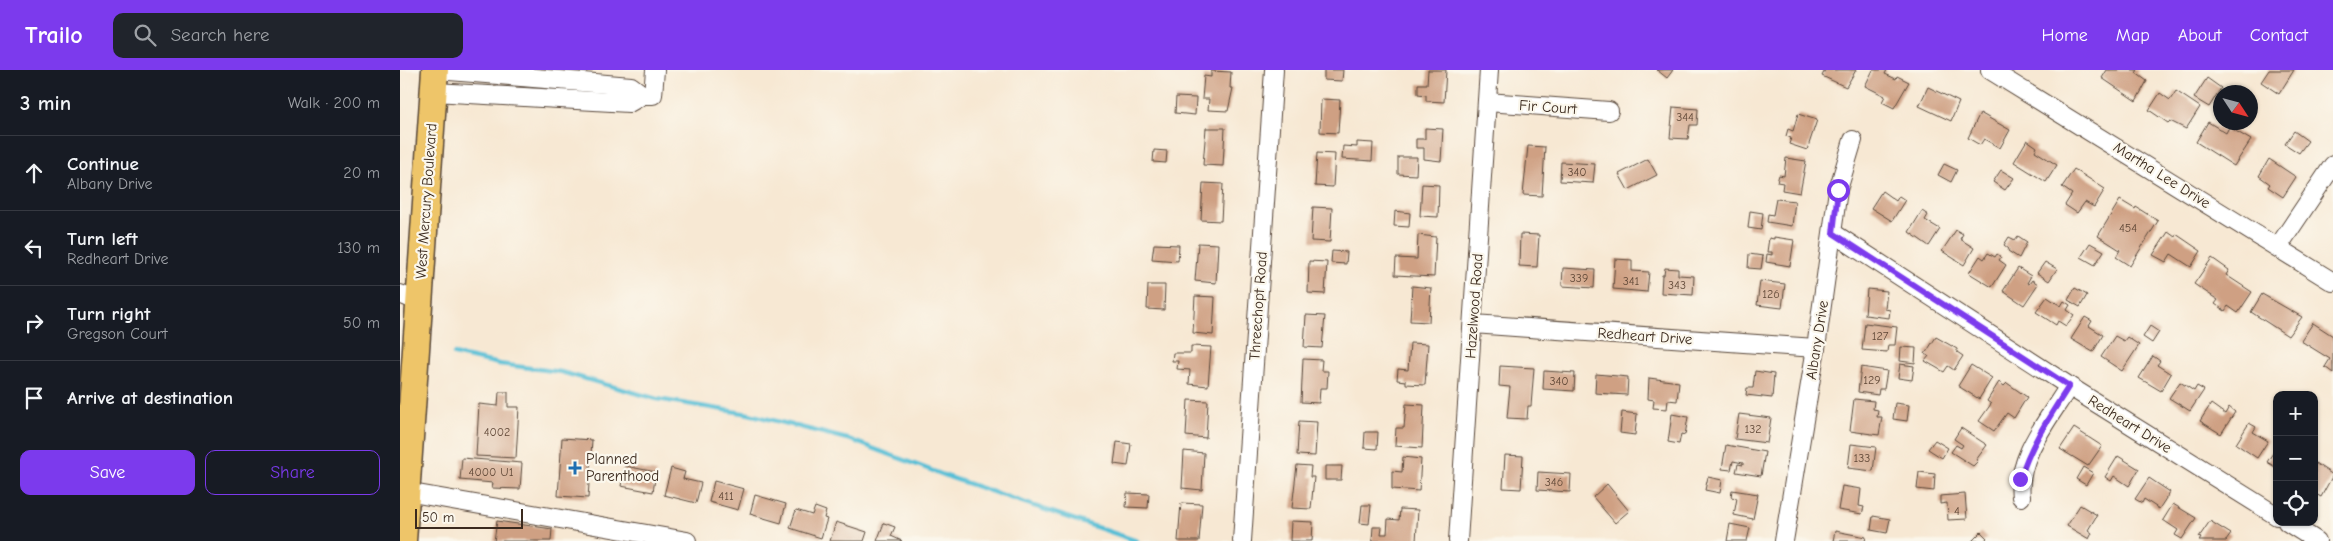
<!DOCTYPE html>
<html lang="en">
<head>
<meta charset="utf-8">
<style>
	:root { --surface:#171b24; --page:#20242c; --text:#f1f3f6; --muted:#9ea1a6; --line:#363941; --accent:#7c3aed }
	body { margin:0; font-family:"Comic Neue",sans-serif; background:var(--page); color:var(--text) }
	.controls { position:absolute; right:15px; bottom:15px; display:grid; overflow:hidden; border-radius:10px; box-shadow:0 1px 4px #0004 }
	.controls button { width:45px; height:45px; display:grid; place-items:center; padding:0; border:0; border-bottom:1px solid var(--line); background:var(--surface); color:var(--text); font:25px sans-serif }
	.compass { position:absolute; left:1813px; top:15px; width:45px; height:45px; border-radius:50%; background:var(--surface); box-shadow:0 1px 4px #0004; rotate:126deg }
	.scale { position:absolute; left:15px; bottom:12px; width:108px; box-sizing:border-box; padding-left:5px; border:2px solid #3b2a1e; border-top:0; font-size:14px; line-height:18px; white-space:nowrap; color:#3b2a1e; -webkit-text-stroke:4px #fbf7ec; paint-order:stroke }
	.stop { position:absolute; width:15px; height:15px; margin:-11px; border:4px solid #7c3aed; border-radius:50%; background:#fff }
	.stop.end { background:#7c3aed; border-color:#fff; box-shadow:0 1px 5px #0008 }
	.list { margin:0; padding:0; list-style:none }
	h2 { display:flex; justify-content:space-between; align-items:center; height:65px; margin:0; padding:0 20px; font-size:21px }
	h2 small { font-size:16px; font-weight:400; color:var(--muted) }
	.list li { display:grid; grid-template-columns:32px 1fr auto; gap:15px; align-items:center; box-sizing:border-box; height:75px; padding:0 20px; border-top:1px solid var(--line) }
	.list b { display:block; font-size:19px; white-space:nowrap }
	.list p { margin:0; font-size:16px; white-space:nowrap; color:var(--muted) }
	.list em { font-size:16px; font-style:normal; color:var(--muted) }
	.actions { display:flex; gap:10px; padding:15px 20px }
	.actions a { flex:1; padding:11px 0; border:1px solid var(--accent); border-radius:10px; text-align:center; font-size:18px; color:var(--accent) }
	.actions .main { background:var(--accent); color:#fff }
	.icon { flex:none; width:28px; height:28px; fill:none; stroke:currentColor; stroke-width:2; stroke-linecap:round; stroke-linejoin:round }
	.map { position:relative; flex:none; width:1933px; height:471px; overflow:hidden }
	header { display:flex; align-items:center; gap:30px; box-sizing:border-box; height:70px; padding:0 25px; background:var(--accent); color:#fff }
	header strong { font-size:24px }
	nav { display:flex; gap:28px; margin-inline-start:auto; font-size:18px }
	.search { width:350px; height:45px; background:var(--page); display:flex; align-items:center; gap:12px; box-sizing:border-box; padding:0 18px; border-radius:10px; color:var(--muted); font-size:19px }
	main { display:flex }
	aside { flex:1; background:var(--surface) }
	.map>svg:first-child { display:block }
</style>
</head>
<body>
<header>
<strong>Trailo</strong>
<div class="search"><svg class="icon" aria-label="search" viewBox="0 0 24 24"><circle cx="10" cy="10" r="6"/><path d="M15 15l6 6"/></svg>Search here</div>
<nav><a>Home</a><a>Map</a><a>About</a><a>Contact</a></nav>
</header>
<main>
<aside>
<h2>3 min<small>Walk · 200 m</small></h2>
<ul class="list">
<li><svg class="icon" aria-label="ahead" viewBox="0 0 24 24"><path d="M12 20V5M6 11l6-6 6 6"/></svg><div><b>Continue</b><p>Albany Drive</p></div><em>20 m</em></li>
<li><svg class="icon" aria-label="left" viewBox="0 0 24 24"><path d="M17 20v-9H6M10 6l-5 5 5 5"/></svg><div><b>Turn left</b><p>Redheart Drive</p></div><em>130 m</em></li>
<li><svg class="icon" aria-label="right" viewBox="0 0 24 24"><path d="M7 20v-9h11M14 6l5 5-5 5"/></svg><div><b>Turn right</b><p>Gregson Court</p></div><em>50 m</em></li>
<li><svg class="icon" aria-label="arrive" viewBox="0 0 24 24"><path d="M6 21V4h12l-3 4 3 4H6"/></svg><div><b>Arrive at destination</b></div></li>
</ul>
<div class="actions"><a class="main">Save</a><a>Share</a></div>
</aside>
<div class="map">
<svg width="1933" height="471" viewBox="0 0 1933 471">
	<rect width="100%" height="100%" fill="#fbf7ec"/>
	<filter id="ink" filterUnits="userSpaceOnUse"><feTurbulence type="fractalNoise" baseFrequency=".02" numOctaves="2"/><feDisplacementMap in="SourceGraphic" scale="10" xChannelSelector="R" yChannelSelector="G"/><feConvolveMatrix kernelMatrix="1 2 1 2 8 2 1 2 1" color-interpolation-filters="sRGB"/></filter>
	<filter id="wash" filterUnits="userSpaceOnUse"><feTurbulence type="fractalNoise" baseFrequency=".0096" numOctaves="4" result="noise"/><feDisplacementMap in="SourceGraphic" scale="20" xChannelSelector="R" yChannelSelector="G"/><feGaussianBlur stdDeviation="1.12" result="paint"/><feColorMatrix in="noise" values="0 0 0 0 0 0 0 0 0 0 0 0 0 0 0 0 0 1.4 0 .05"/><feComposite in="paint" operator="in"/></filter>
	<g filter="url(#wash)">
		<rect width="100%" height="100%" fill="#f7e8d3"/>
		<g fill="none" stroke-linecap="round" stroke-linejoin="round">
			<!-- stream -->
			<path stroke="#58bfd6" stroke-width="4.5" d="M54 284 99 294 161 302 257 329 349 344 451 370 549 407 737 471"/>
		</g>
		<g id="blocks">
			<!-- building -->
			<g fill="#cfa083">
				<path d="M924 0H943L942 11 924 10Z"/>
				<path d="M1028 0H1046L1044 32 1026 31V25L1018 24V14H1027Z"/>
				<path d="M1257 0H1273L1267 8Z"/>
				<path d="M1425 0H1456L1446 17 1422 6Z"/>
				<path d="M1473 0H1487L1485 4 1496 9 1497 6 1509 12 1494 38 1482 32 1485 26 1465 16Z"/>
				<path d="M1707 0H1738L1736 3 1747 11 1736 31 1702 8Z"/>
				<path d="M1869 0H1894L1879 24 1861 12Z"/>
				<path d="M811 1 831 2 830 18H833L828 41 808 40 809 29H802L804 6 811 7Z"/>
				<path d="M1807 8 1821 18 1809 37 1794 28Z"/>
				<path d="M1528 17 1559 32 1551 51 1519 36Z"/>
				<path d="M1776 21 1800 37 1786 59 1770 51 1768 53 1749 40 1760 23 1770 30Z"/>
				<path d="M776 27 796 28 795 45 775 43Z"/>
				<path d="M921 29 940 30 938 63 920 62Z"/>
				<path d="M1273 37 1298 39 1297 55H1290L1288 69 1270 68Z"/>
				<path d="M1580 43 1610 60 1600 78 1584 69 1580 75 1568 68Z"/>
				<path d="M1398 44 1417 50 1407 80 1389 74 1391 68 1386 66 1388 59 1393 61Z"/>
				<path d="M1808 52 1826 63 1829 57 1851 70 1834 96 1796 72Z"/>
				<path d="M806 58H825L823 96 803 95Z"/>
				<path d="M1025 58 1043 59 1041 91 1024 89V78H1016V69H1025Z"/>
				<path d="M1894 61 1908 71 1899 83 1885 74Z"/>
				<path d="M1627 70 1637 77 1635 81 1657 95 1646 112 1614 92Z"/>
				<path d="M957 72 973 73 972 91 942 89 943 76 957 77Z"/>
				<path d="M1128 76 1145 77 1142 126 1123 125Z"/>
				<path d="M754 80 767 81 766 93 753 92Z"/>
				<path d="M917 83 935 84 933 117 915 116Z"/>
				<path d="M998 87H1017L1016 105 998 104Z"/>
				<path d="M1386 88 1406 91 1400 123 1382 120 1383 113 1377 112 1379 105 1384 106Z"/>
				<path d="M1248 89 1257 105 1228 120 1219 104Z"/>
				<path d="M1869 89 1896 107 1883 127 1868 117 1870 114 1859 106Z"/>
				<path d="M1161 92 1195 94 1193 113 1160 111Z"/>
				<path d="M1544 94 1557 100 1551 112 1538 105Z"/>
				<path d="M1674 99 1705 119 1694 137 1685 132 1677 143 1665 135 1672 124 1662 117Z"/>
				<path d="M1601 100 1614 108 1605 120 1593 112Z"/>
				<path d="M803 113 823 114 821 151 801 150Z"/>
				<path d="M1022 114 1039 115 1038 147 1020 146Z"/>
				<path d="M1482 121 1496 131 1499 126 1505 130 1492 151 1471 138Z"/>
				<path d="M1376 129 1395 131 1392 156 1367 152 1368 144 1373 145Z"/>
				<path d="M1720 130 1735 139 1736 137 1758 151 1730 196 1716 187 1720 180 1698 166Z"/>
				<path d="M913 137 932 138 930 172 911 171Z"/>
				<path d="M995 141 1010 143 1009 157 994 156Z"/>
				<path d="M1350 141 1363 143 1361 160 1348 158Z"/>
				<path d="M1522 141 1528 145 1525 150 1540 159 1529 176 1509 162Z"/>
				<path d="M1556 160 1563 164 1560 169 1574 178 1564 195 1542 181Z"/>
				<path d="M1768 162 1775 167 1776 164 1801 181 1791 197 1771 184 1766 192 1753 185Z"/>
				<path d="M1120 164 1139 165 1137 197 1119 196Z"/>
				<path d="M1018 165 1036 167 1034 207 995 205 996 188 1017 189Z"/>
				<path d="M1618 166 1627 172 1619 188 1608 181 1609 179 1604 175 1609 167 1615 170Z"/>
				<path d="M1374 167 1394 170 1390 196 1366 192 1367 184 1372 185V182H1367L1369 168 1374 169Z"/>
				<path d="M798 173 818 174 816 213 795 211Z"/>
				<path d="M1690 173 1704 181 1695 195 1681 187Z"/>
				<path d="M754 174 779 175 778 191 752 189Z"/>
				<path d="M932 181 947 182 946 194 931 193Z"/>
				<path d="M1588 183 1595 187 1597 184 1601 187 1599 190 1606 195 1592 217 1569 203 1580 186 1584 189Z"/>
				<path d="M1349 184 1363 186 1361 199 1348 198Z"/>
				<path d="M1812 188 1829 200 1826 205 1852 222 1838 243 1828 236 1825 241 1815 234 1818 230 1794 214Z"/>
				<path d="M1215 189 1232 190V201L1249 202 1247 222 1213 219Z"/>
				<path d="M909 191 927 192 925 224 908 223Z"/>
				<path d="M1645 192 1657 199 1649 211 1637 203Z"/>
				<path d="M1163 198 1195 200 1194 218 1162 216Z"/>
				<path d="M1265 198 1278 199V205L1294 206 1293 225 1261 223 1262 205H1264Z"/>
				<path d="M1618 198 1631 206 1627 213 1629 214 1632 210 1638 214 1624 235 1603 221Z"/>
				<path d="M1360 211 1385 214 1382 238 1357 235Z"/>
				<path d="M748 215H765L764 240 747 239Z"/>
				<path d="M1012 216 1031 218 1029 252 1010 251Z"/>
				<path d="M1675 218 1687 225 1680 237 1668 230Z"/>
				<path d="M1467 219 1487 221 1485 239 1490 240 1489 248 1465 245Z"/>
				<path d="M1862 224 1902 247 1888 266 1851 242Z"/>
				<path d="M795 226 815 227 813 265 793 263Z"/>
				<path d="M1647 227 1661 236 1664 231 1670 235 1667 240 1674 245 1666 256 1658 251 1656 255 1636 242Z"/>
				<path d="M906 245 925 246 922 278 904 277Z"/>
				<path d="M1685 247 1692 251 1689 256 1703 265 1693 282 1671 269Z"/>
				<path d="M1465 253 1497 257 1495 275H1488L1487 282 1462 280Z"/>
				<path d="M1913 253 1933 266V303L1925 297 1930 289 1901 271Z"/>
				<path d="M1750 256 1759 262 1752 273 1743 267Z"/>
				<path d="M1715 266 1724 271 1727 267 1739 275 1722 301 1701 287Z"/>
				<path d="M1536 267 1557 279V282L1563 286 1554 300 1548 296 1544 302 1525 291 1529 286 1525 284Z"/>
				<path d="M1010 273 1028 274 1025 315 1006 314V311L997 310 998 299 1008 300Z"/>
				<path d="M791 276 811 277 808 316 789 314 790 300 777 299 778 291H772L773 283H791Z"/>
				<path d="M1501 277 1516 278 1515 293 1500 291Z"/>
				<path d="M1753 286 1760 291 1757 295 1771 304 1761 321 1739 308Z"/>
				<path d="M903 289 922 290 921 301H928L927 318H920L919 333 901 332Z"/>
				<path d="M1500 294 1514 296 1512 310 1498 308Z"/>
				<path d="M1571 295 1592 308 1579 329 1558 316Z"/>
				<path d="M1100 296 1134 298 1131 336H1128L1127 349 1107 348 1110 317 1099 316Z"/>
				<path d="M1461 297 1487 301 1484 319H1479L1478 325 1458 322Z"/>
				<path d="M1144 301 1175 303 1174 321 1143 319Z"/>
				<path d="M1355 301 1374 304 1372 328 1346 325 1347 318H1353Z"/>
				<path d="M1196 304 1228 307 1227 325 1195 323Z"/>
				<path d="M1249 308 1279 312 1277 331 1268 330 1267 339 1253 338 1254 330 1248 329Z"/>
				<path d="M1599 312 1604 316 1607 313 1627 327 1614 348 1607 343 1594 361 1579 351 1591 334 1587 331Z"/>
				<path d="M1780 312 1794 321 1797 316 1804 320 1790 341 1769 328Z"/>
				<path d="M99 322H108V337H119L116 388 76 386 79 334 98 336Z"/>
				<path d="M1454 329 1474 331 1473 339 1478 340 1477 347H1482L1479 365 1450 361Z"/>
				<path d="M788 330 808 331 806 368 786 366Z"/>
				<path d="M1495 333 1509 335 1507 351 1493 349Z"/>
				<path d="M1006 334 1024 335 1022 378 995 376 996 358H1004Z"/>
				<path d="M1811 334 1825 344 1829 337 1835 342 1821 364 1800 351Z"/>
				<path d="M1222 342 1237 344 1235 365 1220 363Z"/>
				<path d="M1272 344 1288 347 1285 365 1281 364 1279 374 1268 372Z"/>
				<path d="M1339 344 1371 348 1367 373 1335 369Z"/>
				<path d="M899 351 917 352 915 386 897 385Z"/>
				<path d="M1849 353 1856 357 1853 362 1868 371 1857 388 1836 374Z"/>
				<path d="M1561 358 1587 375 1576 390 1578 391 1573 396 1551 382 1556 375 1561 378 1563 375 1554 369Z"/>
				<path d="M1674 358 1702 376 1688 396 1660 379Z"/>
				<path d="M965 362H978L977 379 964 378Z"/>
				<path d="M162 368 192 370 188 428 158 426Z"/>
				<path d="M1535 370 1548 378 1542 388 1528 379Z"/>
				<path d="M717 372 731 374 728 396 714 394Z"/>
				<path d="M1451 374 1476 377 1473 401 1448 398Z"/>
				<path d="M1326 375 1365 382 1361 406 1336 402 1338 394 1343 395V393L1333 391 1331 400 1322 399Z"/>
				<path d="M1877 377V398L1867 392Z"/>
				<path d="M784 381 804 383 802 420 782 418Z"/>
				<path d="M1105 385 1123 386 1121 419 1103 418Z"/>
				<path d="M1718 386 1739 399 1729 416 1714 406 1711 411 1705 407Z"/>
				<path d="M1003 387 1021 389 1019 421 992 419V401L1002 402Z"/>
				<path d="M62 388 122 393 120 419 92 418 93 413 60 410Z"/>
				<path d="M1915 393 1933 405 1921 427 1914 423Z"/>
				<path d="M897 395 911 396 910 407H914L911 439 892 438Z"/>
				<path d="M225 396 256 402 253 422 221 416Z"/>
				<path d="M925 396H942L941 410H925Z"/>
				<path d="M1683 397 1693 403 1686 415 1676 409Z"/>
				<path d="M271 398 285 402 283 409 301 413 296 433 264 425Z"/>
				<path d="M1138 402 1171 404 1170 422 1137 420Z"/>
				<path d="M1519 402 1535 404 1534 421 1517 419Z"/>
				<path d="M1308 407 1322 410 1320 423 1305 420Z"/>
				<path d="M1749 408 1770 422 1759 439 1744 429 1742 433 1735 429Z"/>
				<path d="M314 411 344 419 338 440 309 432Z"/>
				<path d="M1207 414 1229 441 1215 453 1193 427Z"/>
				<path d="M1442 416 1461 419 1459 436 1464 437 1462 444 1438 440Z"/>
				<path d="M1332 420 1358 424 1353 449 1334 445 1337 428 1331 427Z"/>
				<path d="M727 423 749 424 748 438 726 437Z"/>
				<path d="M1565 424 1567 449 1548 450 1547 433 1540 434V426Z"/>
				<path d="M355 425 386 434 381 453 350 444Z"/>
				<path d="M781 433 802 434 799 471H778Z"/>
				<path d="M1773 434 1796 448 1782 469 1775 465 1778 460 1763 450Z"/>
				<path d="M962 435H971L969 454 960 453Z"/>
				<path d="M1680 435 1697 445 1688 460 1692 463 1689 469 1667 456Z"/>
				<path d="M415 437 426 441 424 448 427 449 421 468 390 458 396 440 412 445Z"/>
				<path d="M1000 439 1018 440 1016 471H972L973 457H982L981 464H987L988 449 999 450Z"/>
				<path d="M1473 446 1490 449 1487 463 1471 460Z"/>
				<path d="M97 451 152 459 151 471H94Z"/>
				<path d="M891 451 913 452 912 471H890Z"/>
				<path d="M1810 451 1831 464 1826 471H1799L1801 468 1799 467Z"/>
				<path d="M436 452 467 462 464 471H430Z"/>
				<path d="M484 453 495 457 491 466 502 471H477Z"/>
				<path d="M1330 454 1350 458 1347 471H1327Z"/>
				<path d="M1435 461 1466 467 1465 471H1433Z"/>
				<path d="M1581 462 1587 468 1584 471H1572Z"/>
			</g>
		</g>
	</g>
	<g filter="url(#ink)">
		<use href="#blocks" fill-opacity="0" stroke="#574639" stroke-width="1"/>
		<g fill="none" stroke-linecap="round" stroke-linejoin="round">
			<defs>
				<g id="minor">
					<path d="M37 0 231 16 243 25"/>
					<path d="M1590 0 1933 212"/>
					<path d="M34 22 229 33 243 25H253L255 0"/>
					<path d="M1087 32 1209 41"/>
					<path d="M1433 163 1669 316 1877 446"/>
					<path d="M1878 177 1933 95"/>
					<path d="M0 224 19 232"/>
					<path d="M1073 254 1416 278"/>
					<path d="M6 422 287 471"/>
					<path d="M1621 427C1616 387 1649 349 1669 316"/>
					<path d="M1887 452 1917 471"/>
					<path d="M842 471 874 0"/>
					<path d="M1058 471 1089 0"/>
					<path d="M1384 471 1416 278 1438 120 1453 70"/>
				</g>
				<path id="highway" d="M3 471 35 0"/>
			</defs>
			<!-- minor casing -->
			<use href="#minor" stroke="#574639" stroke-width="20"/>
			<!-- highway casing -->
			<use href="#highway" stroke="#574639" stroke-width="29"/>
			<!-- minor -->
			<use href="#minor" stroke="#fff" stroke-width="18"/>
			<!-- highway -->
			<use href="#highway" stroke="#eec569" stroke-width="26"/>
		</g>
	</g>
	<g fill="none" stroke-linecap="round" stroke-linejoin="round" filter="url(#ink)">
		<!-- route -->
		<path stroke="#7c3aed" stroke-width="6" d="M1438 120 1433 163 1669 316C1650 346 1630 375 1620 409"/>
	</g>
	<!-- markers -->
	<path fill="#1f6fb2" stroke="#fbf7ec" stroke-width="2" d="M172.5 390.5h5v5h5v5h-5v5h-5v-5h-5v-5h5z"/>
	<g text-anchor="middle" stroke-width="4.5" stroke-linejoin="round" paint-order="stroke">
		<!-- number labels -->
		<g font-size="12" fill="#604837">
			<text x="1285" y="51">344</text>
			<text x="1177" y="106">340</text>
			<text x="1728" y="162">454</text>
			<text x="1179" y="212">339</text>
			<text x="1231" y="215">341</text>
			<text x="1277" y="219">343</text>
			<text x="1371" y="228">126</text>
			<text x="1480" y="270">127</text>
			<text x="1472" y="314">129</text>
			<text x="1159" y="315">340</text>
			<text x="1353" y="363">132</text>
			<text x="97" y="366">4002</text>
			<text x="1462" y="392">133</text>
			<text x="91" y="406">4000 U1</text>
			<text x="1154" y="416">346</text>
			<text x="326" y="430">411</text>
			<text x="1557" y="445">4</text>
		</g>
		<!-- street labels -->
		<g font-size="15" fill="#3b2a1e" stroke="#fbf7ec">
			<text transform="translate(1148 37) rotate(4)" y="5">Fir Court</text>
			<text transform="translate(1762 105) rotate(32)" y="5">Martha Lee Drive</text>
			<text transform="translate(26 131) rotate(-86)" y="5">West Mercury Boulevard</text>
			<text transform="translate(858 236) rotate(-86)" y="5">Threechopt Road</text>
			<text transform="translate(1074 236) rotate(-86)" y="5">Hazelwood Road</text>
			<text transform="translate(1245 266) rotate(4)" y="5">Redheart Drive</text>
			<text transform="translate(1417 270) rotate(-81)" y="5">Albany Drive</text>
			<text transform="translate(1730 354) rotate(32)" y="5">Redheart Drive</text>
		</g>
		<!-- poi labels -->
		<g font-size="15" fill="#3b2a1e" stroke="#fbf7ec" text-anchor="start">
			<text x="186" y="394">Planned<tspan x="186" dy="17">Parenthood</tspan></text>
		</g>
	</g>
</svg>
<div class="controls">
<button>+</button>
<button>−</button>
<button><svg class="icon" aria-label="locate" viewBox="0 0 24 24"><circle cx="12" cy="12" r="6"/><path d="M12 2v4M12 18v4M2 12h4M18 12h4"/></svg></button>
</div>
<svg class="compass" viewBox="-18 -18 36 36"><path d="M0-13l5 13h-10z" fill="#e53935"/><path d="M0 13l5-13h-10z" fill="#9ea1a6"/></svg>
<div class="scale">50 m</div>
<div class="stop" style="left:1438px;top:120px"></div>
<div class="stop end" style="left:1620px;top:409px"></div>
</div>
</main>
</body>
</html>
